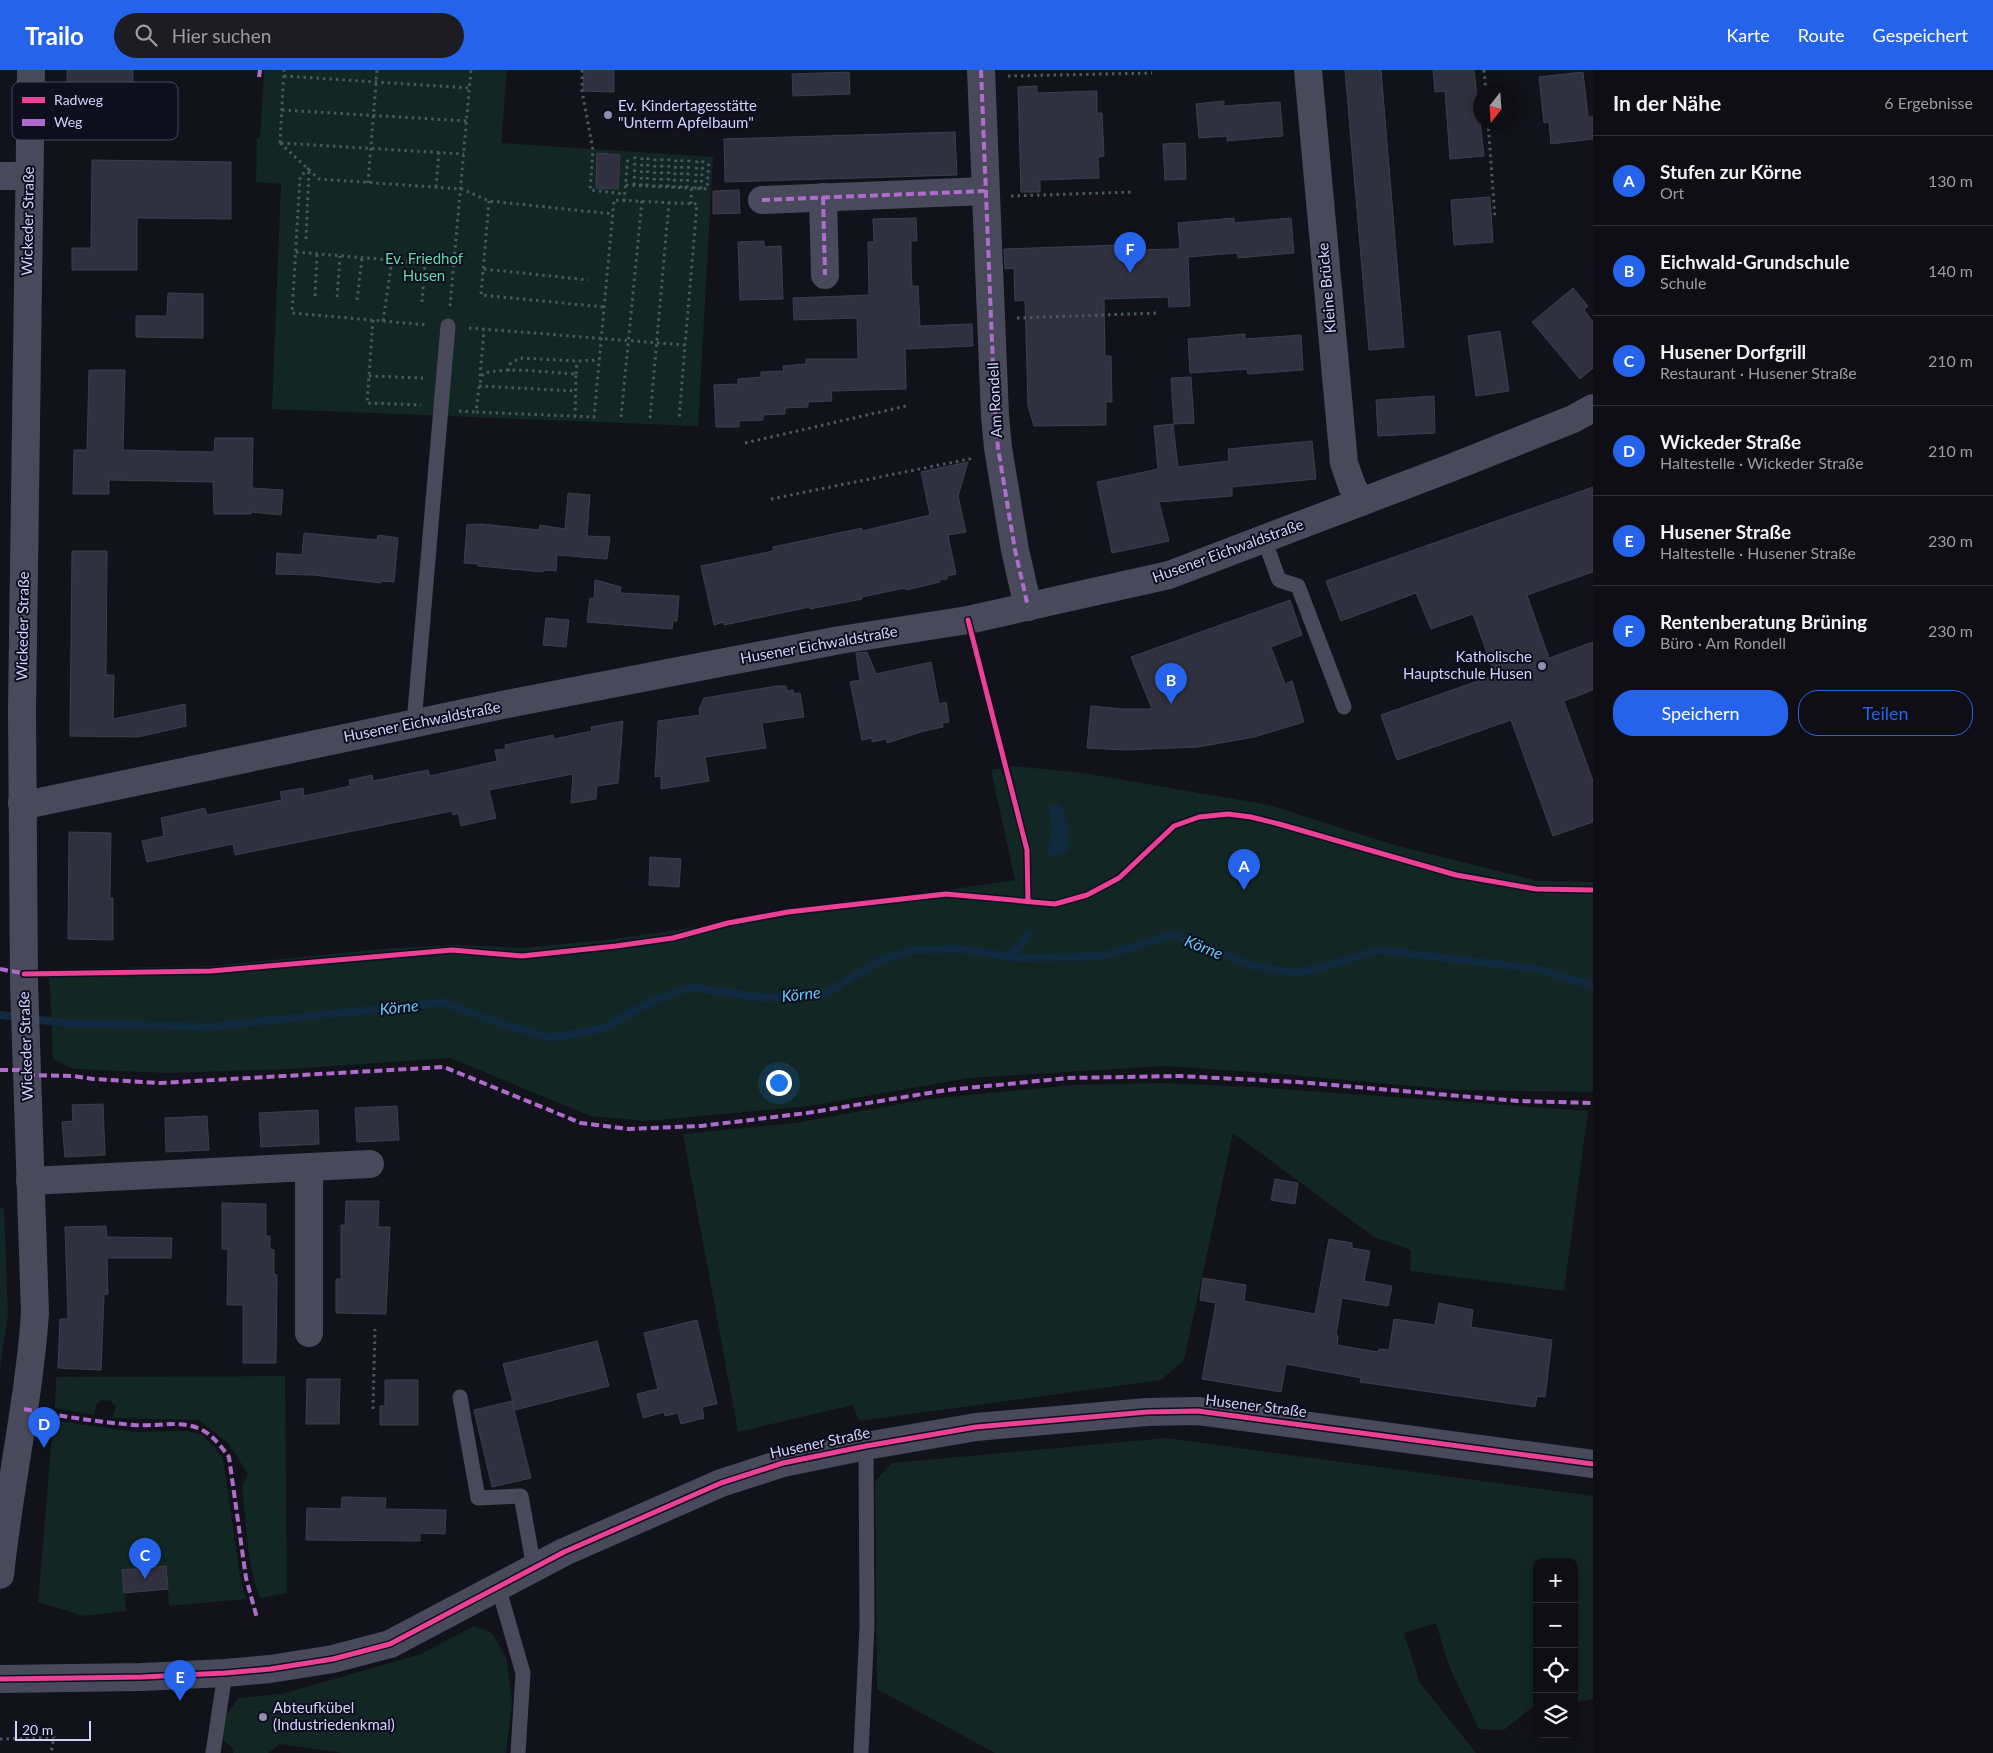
<!DOCTYPE html>
<html lang="de">
<head>
<meta charset="utf-8">
<style>
	:root { --surface:#0e0e14; --page:#1c1c22; --text:#f1f3f6; --muted:#9b9ca0; --line:#2e2e34; --accent:#2563eb }
	body { margin:0; font-family:Lato,sans-serif; background:var(--page); color:var(--text) }
	.controls { position:absolute; right:15px; bottom:15px; display:grid; overflow:hidden; border-radius:10px; box-shadow:0 2px 12px #0003 }
	.controls button { width:45px; height:45px; display:grid; place-items:center; padding:0; border:0; border-bottom:1px solid var(--line); background:var(--surface); color:var(--text); font:25px sans-serif }
	.compass { position:absolute; left:1473px; top:15px; width:45px; height:45px; border-radius:50%; background:var(--surface); box-shadow:0 2px 12px #0003; rotate:197deg }
	.scale { position:absolute; left:15px; bottom:12px; width:76px; box-sizing:border-box; padding-left:5px; border:2px solid #d0d2fc; border-top:0; font-size:14px; line-height:18px; white-space:nowrap; color:#d0d2fc; -webkit-text-stroke:4px #0f0e1f; paint-order:stroke }
	.you { position:absolute; left:778px; top:1012px; width:18px; height:18px; margin:-12px; border:4px solid #fff; border-radius:50%; background:#1a73e8; box-shadow:0 0 0 8px #1a73e833 }
	.badge { display:grid; place-items:center; width:32px; height:32px; border-radius:50%; background:var(--accent); color:#fff; font-size:16px; font-weight:700 }
	.pin { position:absolute; translate:-50% -41px; filter:drop-shadow(0 1px 2px #0008) }
	.pin::after { content:''; position:absolute; top:26px; width:18px; height:15px; background:inherit; clip-path:polygon(0 0,100% 0,50% 100%) }
	.list { margin:0; padding:0; list-style:none }
	h2 { display:flex; justify-content:space-between; align-items:center; height:65px; margin:0; padding:0 20px; font-size:21px }
	h2 small { font-size:16px; font-weight:400; color:var(--muted) }
	.list li { display:grid; grid-template-columns:32px 1fr auto; gap:15px; align-items:center; box-sizing:border-box; height:90px; padding:0 20px; border-top:1px solid var(--line) }
	.list b { display:block; font-size:19px; white-space:nowrap }
	.list p { margin:0; font-size:16px; white-space:nowrap; color:var(--muted) }
	.list em { font-size:16px; font-style:normal; color:var(--muted) }
	.actions { display:flex; gap:10px; padding:15px 20px }
	.actions a { flex:1; padding:11px 0; border:1px solid var(--accent); border-radius:20px; text-align:center; font-size:18px; color:var(--accent) }
	.actions .main { background:var(--accent); color:#fff }
	.icon { flex:none; width:28px; height:28px; fill:none; stroke:currentColor; stroke-width:2; stroke-linecap:round; stroke-linejoin:round }
	.map { position:relative; flex:none; width:1593px; height:1683px; overflow:hidden }
	header { display:flex; align-items:center; gap:30px; box-sizing:border-box; height:70px; padding:0 25px; background:var(--accent); color:#fff }
	header strong { font-size:24px }
	nav { display:flex; gap:28px; margin-inline-start:auto; font-size:18px }
	.search { width:350px; height:45px; background:var(--page); display:flex; align-items:center; gap:12px; box-sizing:border-box; padding:0 18px; border-radius:28px; color:var(--muted); font-size:19px }
	main { display:flex }
	aside { flex:1; background:var(--surface) }
	.map>svg:first-child { display:block }
</style>
</head>
<body>
<header>
<strong>Trailo</strong>
<div class="search"><svg class="icon" aria-label="search" viewBox="0 0 24 24"><circle cx="10" cy="10" r="6"/><path d="M15 15l6 6"/></svg>Hier suchen</div>
<nav><a>Karte</a><a>Route</a><a>Gespeichert</a></nav>
</header>
<main>
<div class="map">
<svg width="1593" height="1683" viewBox="0 0 1593 1683">
	<rect width="100%" height="100%" fill="#12121b"/>
	<!-- green -->
	<g fill="#122623">
		<path d="M264 0H507L501 73 713 87 698 356 272 339 281 114 256 112 257 68H260Z"/>
		<path d="M1013 696 1083 703 1269 735 1394 775 1538 811 1593 812V1022L1457 1020 1266 1003 1165 996 969 1008 810 1036 647 1051 590 1046 450 988 290 999 168 1003 74 999 53 989 50 915 47 899 212 896 393 878 455 875 525 878 614 869 1015 810 991 700Z"/>
		<path d="M1161 1013 1254 1017 1588 1041 1564 1221 1410 1201 1411 1180 1374 1167 1233 1063 1184 1290 1161 1310 859 1351 853 1335 738 1362 683 1064 795 1053 922 1030 968 1025 1072 1015Z"/>
		<path d="M0 1138H4L8 1244 0 1299Z"/>
		<path d="M285 1306 287 1523 260 1528 255 1515 249 1486 242 1417 248 1404 228 1373 199 1350 112 1348 116 1337 111 1331 101 1330 96 1335 94 1345 55 1338 56 1307Z"/>
		<path d="M57 1351 137 1362 187 1361 202 1365 215 1377 223 1389 240 1506 246 1529 169 1536 166 1497 122 1500 126 1541 84 1546 38 1532 53 1354Z"/>
		<path d="M1166 1368 1593 1426V1629L1574 1632V1492H1537V1637L1531 1638 1504 1660 1479 1659 1449 1596 1436 1553 1404 1563 1420 1613 1476 1683H995L877 1619 875 1411 892 1393Z"/>
		<path d="M474 1556 492 1563 506 1588 512 1631 506 1683H342L280 1674 268 1683H233V1679L223 1669 226 1644 239 1628 282 1624 421 1584Z"/>
	</g>
	<!-- water -->
	<path fill="#11293e" d="M1060 734 1068 753 1069 779 1064 784 1050 788 1047 782 1052 760 1048 735Z"/>
	<g fill="none" stroke-linecap="round" stroke-linejoin="round">
		<!-- stream -->
		<g stroke="#11293e" stroke-width="8">
			<path d="M1008 886 1020 877 1028 864"/>
			<path d="M0 945 66 953 210 957 443 932 496 952 551 968 604 958 650 932 690 917 765 928 824 924 882 890 912 880 960 879 1018 888 1075 887 1107 885 1173 864 1250 895 1296 903 1324 897 1379 880 1537 899 1593 916"/>
		</g>
	</g>
	<!-- building -->
	<g fill="#30303e" stroke="#3d3d4e">
		<path d="M67 0H133V48L67 47Z"/>
		<path d="M584 0H614V22L583 21Z"/>
		<path d="M1345 0H1381L1404 277 1369 280Z"/>
		<path d="M1433 0H1474L1484 86 1450 89 1445 21 1435 22Z"/>
		<path d="M849 2 850 24 793 26 792 4Z"/>
		<path d="M1583 2 1588 47H1593V69L1551 74 1549 52 1544 53 1539 7Z"/>
		<path d="M1037 16V23L1097 21V43H1102L1104 86 1098 87 1099 108 1040 110V122H1021L1018 17Z"/>
		<path d="M1224 31V36L1280 32 1283 66 1227 71V66L1199 68 1196 34Z"/>
		<path d="M955 62 957 105 725 112 724 69Z"/>
		<path d="M1185 73 1186 109 1165 110 1163 74Z"/>
		<path d="M597 83 620 85 618 119 596 118Z"/>
		<path d="M92 90 231 92V149L137 148V200H72V178H91Z"/>
		<path d="M739 120 740 143 713 144V121Z"/>
		<path d="M1490 127 1493 172 1454 175 1451 130Z"/>
		<path d="M916 148 917 171H911V194L912 216H918L920 256 972 254 973 276 905 279 906 319 831 321 832 331 808 332V337L785 338V344L763 345V350L739 351V357H716L714 315 738 314V309L761 307V302L784 301 783 296 806 294V289H858L857 248 794 250 793 228 869 225 868 172H874L873 149Z"/>
		<path d="M1234 148V153L1291 148 1294 183 1238 188 1237 183 1188 187 1190 236 1169 237 1168 227 1104 229 1105 286H1111L1112 332H1106V355L1034 356 1028 336 1025 230 1015 231 1014 198 1005 199 1004 179 1120 175V180L1180 179 1178 153Z"/>
		<path d="M764 171V177L781 176 783 229 740 230 738 172Z"/>
		<path d="M1573 218 1588 236 1584 240 1593 252V298L1580 309 1532 252Z"/>
		<path d="M168 223 203 224V268L136 267V246H167Z"/>
		<path d="M1500 261 1509 321 1476 326 1468 266Z"/>
		<path d="M1245 264V269L1301 265 1303 300 1248 304 1247 299 1190 303 1188 269Z"/>
		<path d="M89 300H125L123 380 214 382 215 368H253L252 418 283 420 281 445 251 442V444H214L213 412 109 410V424H73L74 380H87Z"/>
		<path d="M1191 307 1194 353 1174 354 1171 308Z"/>
		<path d="M1434 326 1435 363 1378 366 1376 330Z"/>
		<path d="M1173 354 1178 397 1229 391 1228 379 1312 371 1316 409 1232 417V426L1159 432 1169 471 1112 483 1097 412 1158 399 1154 356Z"/>
		<path d="M968 392 958 426 966 462 948 465 956 504 947 506V509L939 510 940 512 906 520 905 518 862 527V529L810 539V537L724 555V552L714 555 701 496 773 481V477L862 458V461L930 445 921 402Z"/>
		<path d="M1593 417V502L1527 525 1549 588 1593 572V620L1564 631 1593 711V752L1553 766 1511 650 1397 690 1381 645 1495 605 1473 544 1431 559 1416 523 1341 551 1326 511Z"/>
		<path d="M568 423 590 425 587 466 610 467 607 489 557 485 556 501 543 500V502L478 496V494L464 493 467 455 481 454 539 460 540 455 565 459Z"/>
		<path d="M304 463 377 470 378 465 398 468 394 512 381 511V513L313 505 276 504 277 483 302 485Z"/>
		<path d="M72 481H107L106 605H114L113 649 185 634 186 656 138 667 70 666Z"/>
		<path d="M595 510 621 517 620 523 679 526 677 551H673L672 559 587 552 590 528 594 529Z"/>
		<path d="M1290 530 1302 565 1271 577 1285 614 1292 611 1304 652 1254 667 1198 677 1125 680 1087 678 1091 636 1123 639H1152L1131 587Z"/>
		<path d="M546 548 569 550 566 577 543 575Z"/>
		<path d="M867 582 876 604 931 592 939 634 946 632 949 652 942 653 943 657 924 661 887 673 886 669 872 672V668L862 670 850 612 860 610 856 583Z"/>
		<path d="M777 616H786L787 621 793 620 794 624 800 623 804 647 762 653 766 678 705 687 709 711 661 719V706L655 707 658 651 700 645 699 639 704 628Z"/>
		<path d="M623 651 618 713 597 716 596 729 571 733 573 704 489 720 496 748 461 756 458 743 453 745 452 741 235 785 233 774 147 792 142 771 164 766 161 748 205 738 207 745 282 730 280 722 303 718 304 726 350 716 349 710 372 705 373 711 428 700 430 706 497 691 495 680 506 679 505 675 553 665 554 669 592 661 591 657Z"/>
		<path d="M69 762 111 763 110 828H113V870L68 869Z"/>
		<path d="M650 787 681 789 679 817 649 815Z"/>
		<path d="M103 1034 105 1085 65 1087 62 1052 73 1051 72 1035Z"/>
		<path d="M397 1036 399 1070 357 1072 355 1038Z"/>
		<path d="M318 1040 319 1074 261 1077 259 1043Z"/>
		<path d="M207 1046 209 1080 166 1082 165 1048Z"/>
		<path d="M1275 1109 1298 1113 1295 1134 1271 1130Z"/>
		<path d="M346 1131H379L378 1157H390L386 1244 336 1243V1209H341V1155H345Z"/>
		<path d="M222 1133 266 1134V1166H270V1179L274 1180V1204L277 1205 276 1293H243V1235H227L228 1179H222Z"/>
		<path d="M106 1156 107 1167 172 1168 171 1188H107L108 1224 104 1225 101 1300 58 1298 60 1249H68L65 1157Z"/>
		<path d="M1329 1169 1352 1173V1178L1370 1181 1364 1211 1392 1216 1388 1236 1342 1228 1336 1265 1338 1266 1337 1275 1378 1282 1379 1279 1389 1280 1394 1249 1435 1255 1439 1233 1473 1240 1471 1257 1552 1270 1545 1327 1537 1326 1535 1337 1360 1312 1361 1308 1286 1294 1281 1322 1202 1309 1216 1233 1200 1230 1203 1208 1246 1215 1244 1231 1315 1244Z"/>
		<path d="M697 1250 717 1334 702 1337 704 1348 681 1354 678 1343 665 1346 664 1342 643 1348 637 1324 658 1319 644 1263Z"/>
		<path d="M597 1271 609 1316 515 1340 503 1294Z"/>
		<path d="M307 1309H340L339 1354H306Z"/>
		<path d="M385 1310H418V1355H380V1336H385Z"/>
		<path d="M512 1331 531 1408 492 1417 474 1340Z"/>
		<path d="M342 1427 386 1428 385 1439 446 1440 445 1464 420 1463V1471L306 1470 307 1438 341 1439Z"/>
		<path d="M166 1496 168 1519 124 1523 122 1500Z"/>
	</g>
	<g fill="none" stroke-linecap="round" stroke-linejoin="round">
		<!-- path -->
		<g stroke="#495860" stroke-width="3" stroke-dasharray="2.5 4" stroke-linecap="butt">
			<path d="M582 0V21L593 80 590 120 625 124"/>
			<path d="M1484 0 1486 22"/>
			<path d="M284 6 469 18"/>
			<path d="M1008 6 1152 3"/>
			<path d="M282 40 467 51"/>
			<path d="M1488 52 1495 148"/>
			<path d="M280 73 319 109 462 119 489 131 613 144"/>
			<path d="M280 73 284 0"/>
			<path d="M281 73 464 84"/>
			<path d="M309 98 300 107 292 243 428 255"/>
			<path d="M368 113 377 0"/>
			<path d="M626 115 707 119 709 90"/>
			<path d="M634 115 635 86"/>
			<path d="M641 116 642 87"/>
			<path d="M647 116 648 87"/>
			<path d="M436 117 439 82"/>
			<path d="M654 117 655 87"/>
			<path d="M661 117 662 88"/>
			<path d="M668 117 669 88"/>
			<path d="M674 118 676 88"/>
			<path d="M681 118 682 88"/>
			<path d="M687 118 689 89"/>
			<path d="M695 119 697 90"/>
			<path d="M701 119 703 89"/>
			<path d="M1011 126 1133 122"/>
			<path d="M489 131 481 225 604 237"/>
			<path d="M624 131 628 86"/>
			<path d="M691 134V119"/>
			<path d="M306 169 309 99"/>
			<path d="M296 182 425 193"/>
			<path d="M484 199 588 210"/>
			<path d="M315 226 317 184"/>
			<path d="M337 227 340 186"/>
			<path d="M357 230 362 188"/>
			<path d="M422 232 426 181"/>
			<path d="M450 236 471 0"/>
			<path d="M1017 248 1159 243"/>
			<path d="M373 250 367 333 421 335"/>
			<path d="M383 251 392 190"/>
			<path d="M469 258 685 275 679 350"/>
			<path d="M508 301 510 294 520 288 577 291 599 290"/>
			<path d="M576 304 577 291"/>
			<path d="M369 306 423 308"/>
			<path d="M480 306 484 260"/>
			<path d="M479 316 575 321"/>
			<path d="M459 341 476 342"/>
			<path d="M575 347 576 304C555 303 501 296 483 304L479 316 476 342 594 347 614 130 697 134 685 275"/>
			<path d="M621 347 642 131"/>
			<path d="M650 348 669 132"/>
			<path d="M745 373 906 336"/>
			<path d="M771 429 974 388"/>
			<path d="M373 1339 375 1259"/>
			<path d="M0 1669 54 1667 51 1683"/>
		</g>
		<!-- service -->
		<g stroke="#484a5c" stroke-width="15">
			<path d="M1264 469 1279 510 1298 516 1344 637"/>
			<path d="M414 653 448 256"/>
			<path d="M460 1327 478 1428 521 1426 534 1498"/>
			<path d="M498 1516 523 1603 518 1683"/>
			<path d="M213 1683 225 1603"/>
			<path d="M861 1683 867 1556 866 1376"/>
		</g>
		<!-- minor -->
		<g stroke="#484a5c" stroke-width="28">
			<path d="M981 0 995 346 998 378 1015 480 1028 537"/>
			<path d="M1308 0 1344 393 1352 416 1361 432"/>
			<path d="M0 106H29"/>
			<path d="M823 127 825 205"/>
			<path d="M762 130 985 121"/>
			<path d="M22 733H35L507 634 840 570 968 550 1169 505 1453 397 1573 349 1593 338"/>
			<path d="M30 1111 370 1094"/>
			<path d="M309 1263V1098"/>
			<path d="M0 1505C9 1417 29 1331 35 1243L24 912 22 641 31 0"/>
		</g>
		<!-- tertiary -->
		<path stroke="#484a5c" stroke-width="28" d="M0 1609 142 1607 225 1603 270 1599 333 1589 390 1574 564 1482 721 1413 783 1393 866 1376 976 1357 1147 1342 1198 1341 1593 1394"/>
		<!-- quiet -->
		<g stroke="#b06ccc" stroke-width="4" stroke-dasharray="8 4" stroke-linecap="butt">
			<path d="M981 0 995 346 998 378 1015 480 1028 537"/>
			<path d="M259 7 260 0"/>
			<path d="M823 127 825 205"/>
			<path d="M762 130 985 121"/>
			<path d="M0 899 28 904"/>
			<path d="M0 1000H27"/>
			<path d="M27 1005 73 1006 93 1009 160 1013 444 997 581 1053 629 1059 701 1056 807 1043 947 1020 1068 1008 1179 1006 1298 1012 1518 1031 1593 1033"/>
			<path d="M24 1339C60 1346 97 1352 134 1355 157 1357 181 1349 202 1360 213 1365 222 1378 229 1387L246 1508 257 1548"/>
		</g>
		<defs>
			<g id="cycleway">
				<path d="M968 550 1027 780 1028 832"/>
				<path d="M24 904 211 901 452 880 522 886 616 876 673 868 728 853 788 842 946 824 1055 834 1087 825 1119 808 1174 756 1199 747 1228 744 1251 747 1279 754 1456 805 1536 819 1593 820"/>
				<path d="M0 1609 142 1607 225 1603 270 1599 333 1589 390 1574 564 1482 721 1413 783 1393 866 1376 976 1357 1147 1342 1198 1341 1593 1394"/>
			</g>
		</defs>
		<!-- cycleway casing -->
		<use href="#cycleway" stroke="#0f0e1f" stroke-width="8"/>
		<!-- cycleway -->
		<use href="#cycleway" stroke="#ea4096" stroke-width="5"/>
	</g>
	<!-- markers -->
	<g fill="#8e8fad" stroke="#0f0e1f" stroke-width="2">
		<circle cx="608" cy="45" r="5"/>
		<circle cx="1542" cy="596" r="5"/>
		<circle cx="263" cy="1647" r="5"/>
	</g>
	<g text-anchor="middle" stroke-width="4" stroke-linejoin="round" paint-order="stroke">
		<!-- poi labels -->
		<g font-size="15" fill="#d0d2fc" stroke="#0f0e1f" text-anchor="start">
			<text x="618" y="41">Ev. Kindertagesstätte<tspan x="618" dy="17">"Unterm Apfelbaum"</tspan></text>
			<text x="1532" y="592" text-anchor="end">Katholische<tspan x="1532" dy="17">Hauptschule Husen</tspan></text>
			<text x="273" y="1643">Abteufkübel<tspan x="273" dy="17">(Industriedenkmal)</tspan></text>
		</g>
		<!-- street labels -->
		<g font-size="15" fill="#d0d2fc" stroke="#0f0e1f">
			<text transform="translate(28 151) rotate(-89)" y="5">Wickeder Straße</text>
			<text transform="translate(1327 218) rotate(-95)" y="5">Kleine Brücke</text>
			<text transform="translate(995 330) rotate(-93)" y="5">Am Rondell</text>
			<text transform="translate(1228 481) rotate(-20)" y="5">Husener Eichwaldstraße</text>
			<text transform="translate(23 556) rotate(-89)" y="5">Wickeder Straße</text>
			<text transform="translate(819 575) rotate(-10)" y="5">Husener Eichwaldstraße</text>
			<text transform="translate(422 652) rotate(-11)" y="5">Husener Eichwaldstraße</text>
			<text transform="translate(26 976) rotate(-92)" y="5">Wickeder Straße</text>
			<text transform="translate(1256 1336) rotate(7)" y="5">Husener Straße</text>
			<text transform="translate(820 1373) rotate(-12)" y="5">Husener Straße</text>
		</g>
		<!-- park labels -->
		<g font-size="15" fill="#62d6a7" stroke="#0f0e1f">
			<text x="424" y="194">Ev. Friedhof<tspan x="424" dy="17">Husen</tspan></text>
		</g>
		<!-- water labels -->
		<g font-size="16" font-style="italic" fill="#66c8f4" stroke="#0f0e1f">
			<text transform="translate(1204 877) rotate(22)" y="6">Körne</text>
			<text transform="translate(801 924) rotate(-6)" y="6">Körne</text>
			<text transform="translate(399 937) rotate(-6)" y="6">Körne</text>
		</g>
	</g>
	<!-- legend -->
	<rect x="12" y="12" width="166" height="58" rx="8" fill="#0f0e1f" stroke="#494961" stroke-width="1"/>
	<rect x="22" y="27" width="23" height="6" fill="#ea4096"/>
	<rect x="22" y="49" width="23" height="7" fill="#b06ccc"/>
	<g font-size="14" fill="#d0d2fc">
		<text x="54" y="35">Radweg</text>
		<text x="54" y="57">Weg</text>
	</g>
</svg>
<div class="controls">
<button>+</button>
<button>−</button>
<button><svg class="icon" aria-label="locate" viewBox="0 0 24 24"><circle cx="12" cy="12" r="6"/><path d="M12 2v4M12 18v4M2 12h4M18 12h4"/></svg></button>
<button><svg class="icon" aria-label="layers" viewBox="0 0 24 24"><path d="M12 4l9 5-9 5-9-5zM3 14l9 5 9-5"/></svg></button>
</div>
<svg class="compass" viewBox="-18 -18 36 36"><path d="M0-13l5 13h-10z" fill="#e53935"/><path d="M0 13l5-13h-10z" fill="#9b9ca0"/></svg>
<div class="scale">20 m</div>
<div class="you"></div>
<div class="pin badge" style="left:1244px;top:820px">A</div>
<div class="pin badge" style="left:1171px;top:634px">B</div>
<div class="pin badge" style="left:145px;top:1509px">C</div>
<div class="pin badge" style="left:44px;top:1378px">D</div>
<div class="pin badge" style="left:180px;top:1631px">E</div>
<div class="pin badge" style="left:1130px;top:203px">F</div>
</div>
<aside>
<h2>In der Nähe<small>6 Ergebnisse</small></h2>
<ul class="list">
<li><span class="badge">A</span><div><b>Stufen zur Körne</b><p>Ort</p></div><em>130 m</em></li>
<li><span class="badge">B</span><div><b>Eichwald-Grundschule</b><p>Schule</p></div><em>140 m</em></li>
<li><span class="badge">C</span><div><b>Husener Dorfgrill</b><p>Restaurant · Husener Straße</p></div><em>210 m</em></li>
<li><span class="badge">D</span><div><b>Wickeder Straße</b><p>Haltestelle · Wickeder Straße</p></div><em>210 m</em></li>
<li><span class="badge">E</span><div><b>Husener Straße</b><p>Haltestelle · Husener Straße</p></div><em>230 m</em></li>
<li><span class="badge">F</span><div><b>Rentenberatung Brüning</b><p>Büro · Am Rondell</p></div><em>230 m</em></li>
</ul>
<div class="actions"><a class="main">Speichern</a><a>Teilen</a></div>
</aside>
</main>
</body>
</html>
